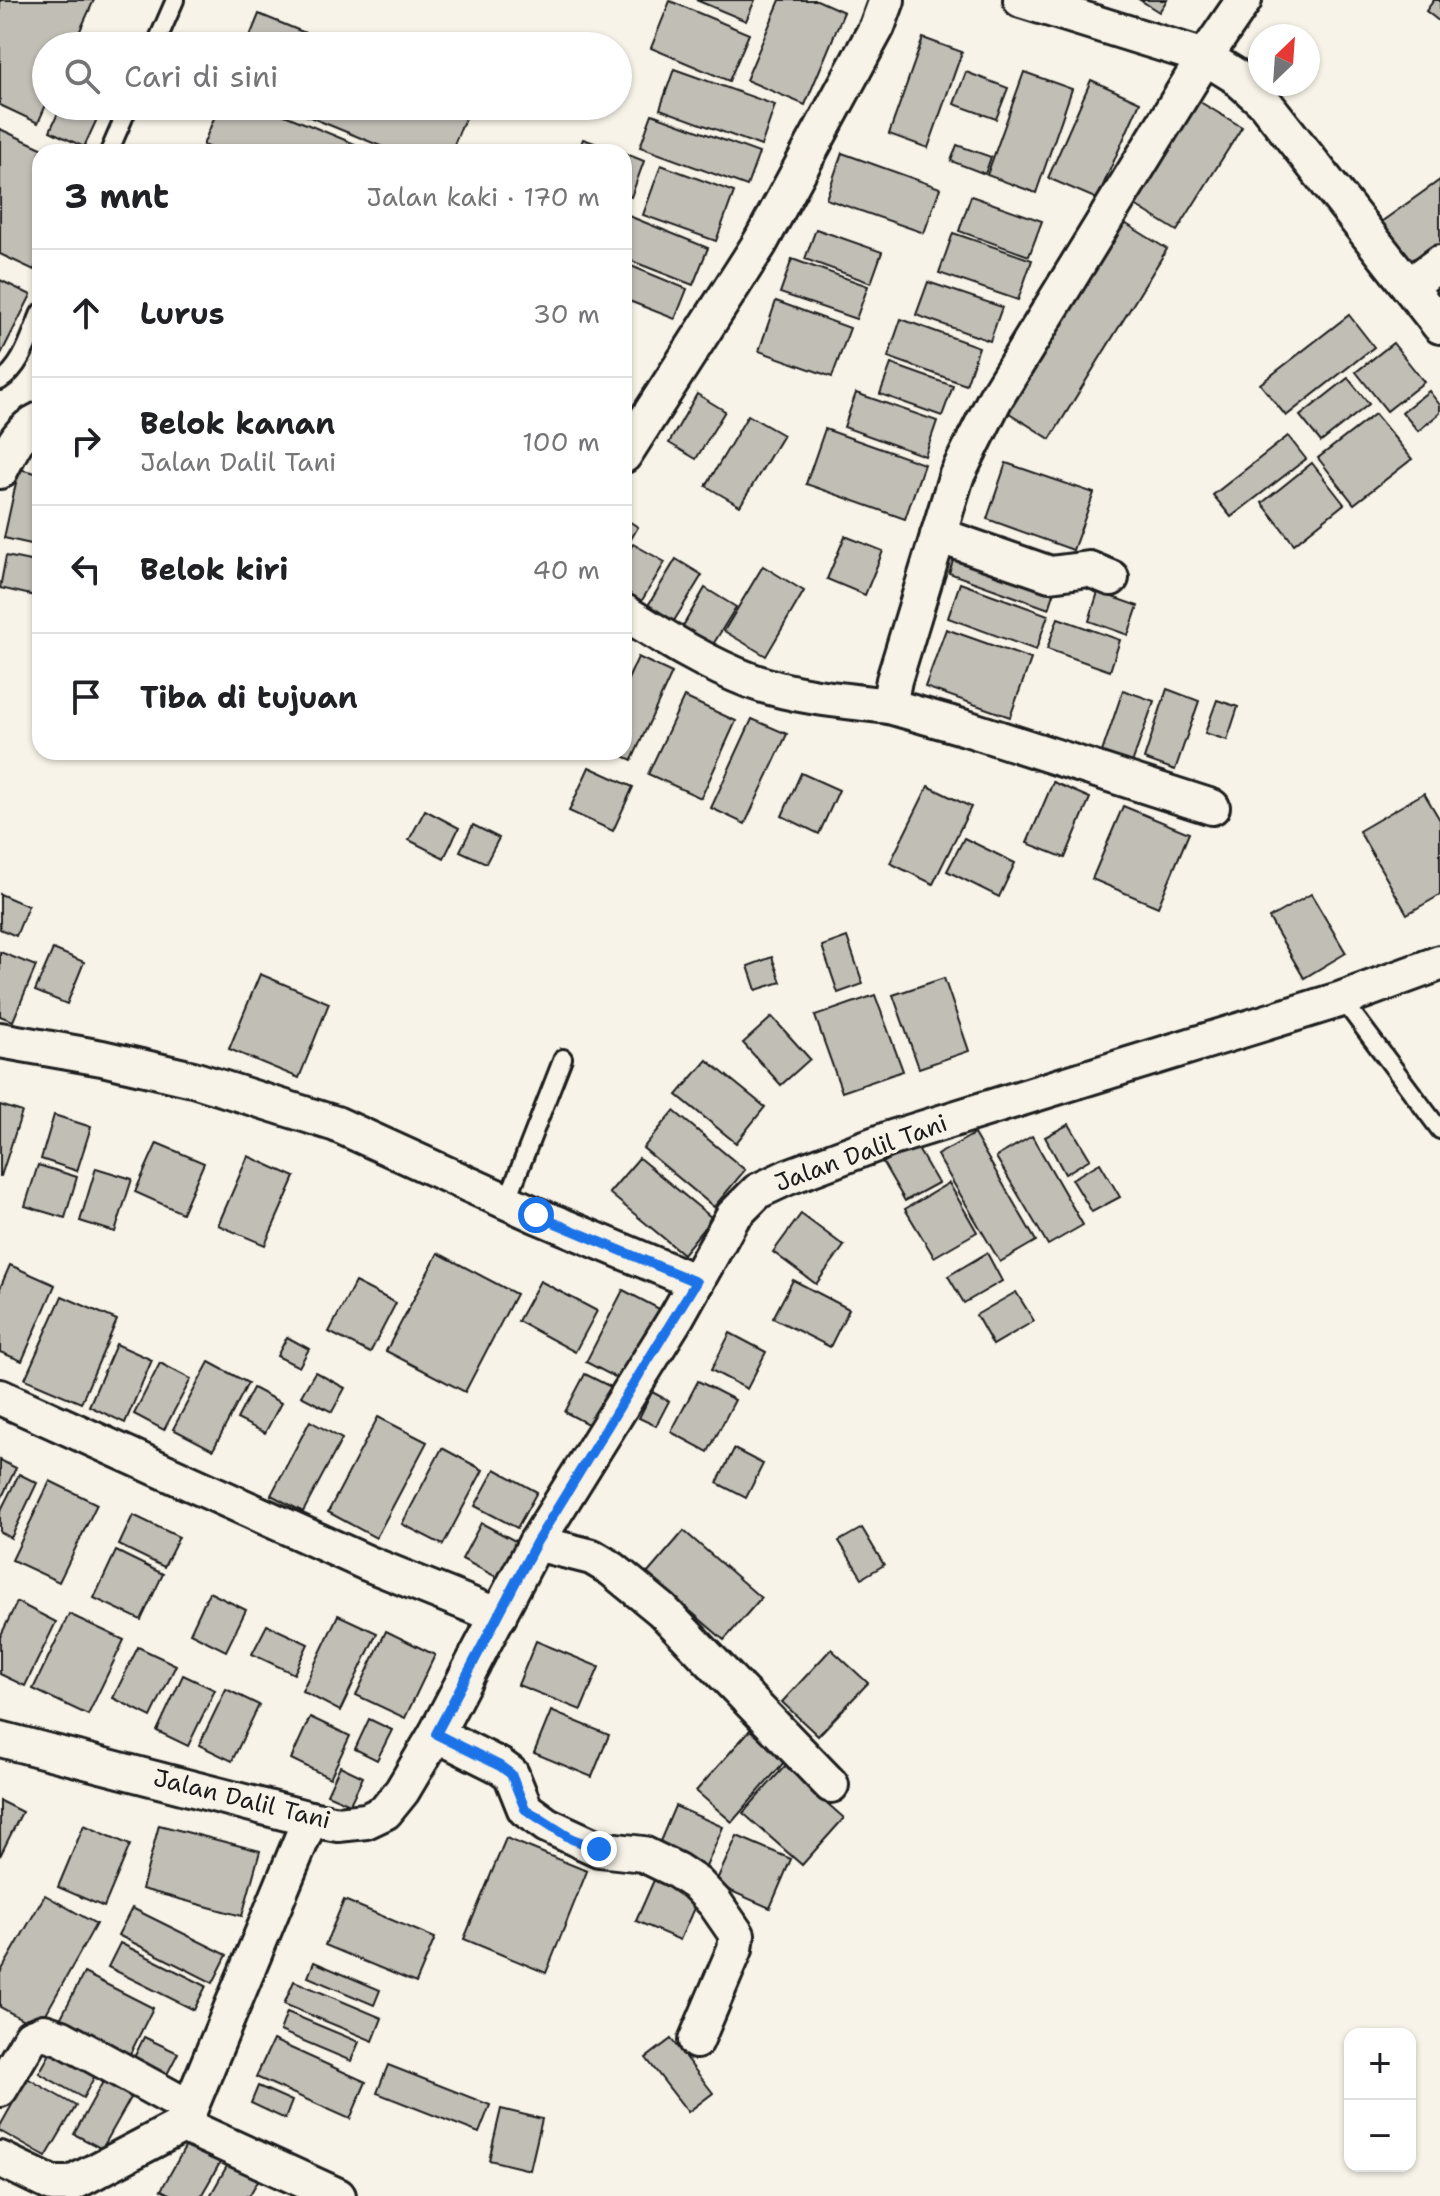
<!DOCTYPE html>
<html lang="id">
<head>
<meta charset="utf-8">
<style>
	:root { --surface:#fff; --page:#f6f6f6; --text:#202124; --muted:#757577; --line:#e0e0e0 }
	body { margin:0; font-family:"Shantell Sans",sans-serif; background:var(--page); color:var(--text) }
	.controls { position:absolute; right:24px; bottom:24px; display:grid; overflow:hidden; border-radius:16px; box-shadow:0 2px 6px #0004 }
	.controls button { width:72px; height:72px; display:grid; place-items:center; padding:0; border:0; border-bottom:2px solid var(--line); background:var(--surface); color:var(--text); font:40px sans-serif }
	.compass { position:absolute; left:1248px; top:24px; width:72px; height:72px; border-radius:50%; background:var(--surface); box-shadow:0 2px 6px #0004; rotate:25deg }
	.stop { position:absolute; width:24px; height:24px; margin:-18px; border:6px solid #1a73e8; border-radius:50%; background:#fff }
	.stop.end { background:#1a73e8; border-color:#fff; box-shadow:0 2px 8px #0008 }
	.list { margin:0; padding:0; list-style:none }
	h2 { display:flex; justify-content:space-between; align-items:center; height:104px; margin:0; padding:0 32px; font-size:34px }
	h2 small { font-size:26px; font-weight:400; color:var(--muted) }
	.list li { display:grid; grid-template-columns:52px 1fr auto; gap:24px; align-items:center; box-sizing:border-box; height:128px; padding:0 32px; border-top:2px solid var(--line) }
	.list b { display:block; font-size:30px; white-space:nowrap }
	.list p { margin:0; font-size:26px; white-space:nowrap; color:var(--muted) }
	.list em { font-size:26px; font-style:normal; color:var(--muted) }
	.icon { flex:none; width:44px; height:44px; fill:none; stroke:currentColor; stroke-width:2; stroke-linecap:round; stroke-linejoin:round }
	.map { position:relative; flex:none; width:1440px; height:2196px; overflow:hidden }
	.search { position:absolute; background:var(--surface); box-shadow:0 2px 6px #0004; left:32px; top:32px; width:600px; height:88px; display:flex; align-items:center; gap:20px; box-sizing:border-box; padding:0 28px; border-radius:44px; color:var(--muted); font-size:30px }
	.panel { position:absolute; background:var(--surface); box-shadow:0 2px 6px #0004; left:32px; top:144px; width:600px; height:616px; border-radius:24px }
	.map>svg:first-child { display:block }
</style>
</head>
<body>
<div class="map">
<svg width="1440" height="2196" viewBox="0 0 1440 2196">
	<rect width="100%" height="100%" fill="#f7f3e8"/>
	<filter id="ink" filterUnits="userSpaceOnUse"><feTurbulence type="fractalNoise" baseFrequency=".0125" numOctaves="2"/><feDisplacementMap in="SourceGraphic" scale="16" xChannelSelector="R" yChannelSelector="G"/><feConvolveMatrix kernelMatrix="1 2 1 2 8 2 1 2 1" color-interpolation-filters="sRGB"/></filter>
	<g filter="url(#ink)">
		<!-- building -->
		<g fill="#c0beb5" stroke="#1c1c1c" stroke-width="2">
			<path d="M0 0H94L73 46H46V105L38 123 0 105Z"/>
			<path d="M696 0H755L746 21Z"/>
			<path d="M780 0H817L844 12 805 105 746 80Z"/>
			<path d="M1140 0H1167L1159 12Z"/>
			<path d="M1434 0H1440V22L1426 11Z"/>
			<path d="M670 1 749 34 729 81 651 48Z"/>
			<path d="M259 14 337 46H246Z"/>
			<path d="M923 38 962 52 928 148 889 134Z"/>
			<path d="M674 69 775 105 761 146 660 109Z"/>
			<path d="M966 72 1008 88 996 119 954 104Z"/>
			<path d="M1024 72 1072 89 1036 193 987 175Z"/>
			<path d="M1091 80 1140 102 1097 199 1048 178Z"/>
			<path d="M1195 99 1242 127 1177 231 1130 202Z"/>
			<path d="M61 106H103L84 147 50 131Z"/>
			<path d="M219 106H263L374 152H219L203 145Z"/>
			<path d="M283 106H470L451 152H395Z"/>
			<path d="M652 114 759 153 747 186 640 147Z"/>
			<path d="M0 129 50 152H40V257L34 270 0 254Z"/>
			<path d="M583 139 620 152H578Z"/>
			<path d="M957 145 991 157 985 174 951 161Z"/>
			<path d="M624 153 644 161 631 197 624 194Z"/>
			<path d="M842 153 940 188 924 233 826 199Z"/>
			<path d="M661 165 734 192 716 241 643 215Z"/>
			<path d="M1440 180V250L1415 268 1381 222Z"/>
			<path d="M971 196 1042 221 1029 256 959 231Z"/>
			<path d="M629 216 708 248 693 285 624 258V230Z"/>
			<path d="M1123 222 1167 249 1050 439 1006 411Z"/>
			<path d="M816 229 882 252 871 283 805 259Z"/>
			<path d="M953 233 1032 260 1018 300 939 273Z"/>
			<path d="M792 259 868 286 856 319 780 293Z"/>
			<path d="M624 263 687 289 675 319 624 299Z"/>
			<path d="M0 280 31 295 0 356Z"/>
			<path d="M928 282 1002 307 990 341 916 315Z"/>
			<path d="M776 301 850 328 832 377 759 351Z"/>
			<path d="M1349 315 1374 347 1286 416 1260 384Z"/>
			<path d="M901 319 979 347 966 385 888 357Z"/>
			<path d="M1393 343 1424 382 1387 411 1356 372Z"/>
			<path d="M891 364 953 386 942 416 880 394Z"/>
			<path d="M1348 378 1369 404 1321 442 1300 416Z"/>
			<path d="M1429 391 1440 405V413L1418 431 1402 412Z"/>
			<path d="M856 393 937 421 925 456 844 427Z"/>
			<path d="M697 394 725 411 696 459 669 443Z"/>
			<path d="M1375 414 1412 459 1354 504 1318 458Z"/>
			<path d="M748 415 783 435 740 506 706 486Z"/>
			<path d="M825 429 924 464 905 519 806 484Z"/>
			<path d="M1288 436 1306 459 1231 517 1213 495Z"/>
			<path d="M1006 463 1094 493 1073 550 987 519Z"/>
			<path d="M1312 463 1344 504 1294 544 1262 503Z"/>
			<path d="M19 469 40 474V546L4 538Z"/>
			<path d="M624 518 638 527 624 551Z"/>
			<path d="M845 536 883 551 865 595 827 579Z"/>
			<path d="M633 544 665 562 638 607 624 599V559Z"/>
			<path d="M958 546 1058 582 1049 609 949 573Z"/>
			<path d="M6 556 40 563V597L0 588Z"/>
			<path d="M676 559 702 575 669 629 643 614Z"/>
			<path d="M763 566 804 591 766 656 724 631Z"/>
			<path d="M960 583 1048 615 1036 650 948 618Z"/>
			<path d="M705 588 736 607 709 651 679 633Z"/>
			<path d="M1098 592 1138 606 1128 635 1089 621Z"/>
			<path d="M1058 618 1120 640 1110 671 1047 649Z"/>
			<path d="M946 629 1031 659 1010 717 925 687Z"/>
			<path d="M638 657 672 673 632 760 614 752H624V688Z"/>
			<path d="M1167 689 1199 701 1175 770 1144 759Z"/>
			<path d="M1123 690 1154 701 1132 763 1102 752Z"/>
			<path d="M684 697 736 721 701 798 648 774Z"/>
			<path d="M1217 700 1238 707 1227 740 1205 733Z"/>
			<path d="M752 719 787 734 745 824 711 808Z"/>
			<path d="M589 767 633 787 613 831 569 811Z"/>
			<path d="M801 773 839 790 819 834 782 816Z"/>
			<path d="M1053 782 1090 798 1065 858 1027 843Z"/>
			<path d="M928 786 971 807 933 884 890 863Z"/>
			<path d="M1424 793 1440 820V895L1407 914 1359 831Z"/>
			<path d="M1123 806 1189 833 1158 907 1092 879Z"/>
			<path d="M425 810 459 828 444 858 409 840Z"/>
			<path d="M473 825 499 838 486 863 460 851Z"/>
			<path d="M964 838 1015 863 999 897 947 871Z"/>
			<path d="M0 894 28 906 16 936 0 929Z"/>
			<path d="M1311 894 1346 953 1304 978 1269 918Z"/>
			<path d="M847 937 863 984 838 993 822 946Z"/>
			<path d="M53 949 84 962 67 1004 35 991Z"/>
			<path d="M0 952 36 966 13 1021 0 1016Z"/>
			<path d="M772 957 781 982 756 990 748 966Z"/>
			<path d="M260 974 329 1003 299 1078 229 1049Z"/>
			<path d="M944 978 969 1051 919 1068 893 995Z"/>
			<path d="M875 995 903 1071 842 1092 815 1016Z"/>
			<path d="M772 1017 810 1059 781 1085 743 1043Z"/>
			<path d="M707 1060 765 1107 736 1143 677 1095Z"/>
			<path d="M0 1105 22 1112 1 1176H0Z"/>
			<path d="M674 1111 745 1170 714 1207 643 1148Z"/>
			<path d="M54 1115 91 1127 77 1171 41 1159Z"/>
			<path d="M1069 1124 1090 1159 1065 1174 1045 1137Z"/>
			<path d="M974 1134 1036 1241 1000 1262 937 1155Z"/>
			<path d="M1032 1136 1083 1225 1048 1245 996 1157Z"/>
			<path d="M157 1143 204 1163 182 1213 135 1192Z"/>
			<path d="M915 1144 938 1183 905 1201 883 1163Z"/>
			<path d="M248 1156 295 1177 265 1245 218 1225Z"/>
			<path d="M639 1158 712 1218 683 1254 609 1193Z"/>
			<path d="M1100 1163 1120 1197 1092 1212 1072 1179Z"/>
			<path d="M38 1165 77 1177 65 1218 25 1206Z"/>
			<path d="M96 1168 132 1179 115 1232 80 1221Z"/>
			<path d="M949 1183 977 1232 934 1257 905 1209Z"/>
			<path d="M801 1214 844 1246 816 1284 773 1252Z"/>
			<path d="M438 1253 516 1294 465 1392 386 1351Z"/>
			<path d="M987 1253 1002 1281 964 1303 948 1276Z"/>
			<path d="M10 1265 55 1285 22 1361 0 1352V1288Z"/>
			<path d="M793 1280 849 1309 830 1347 773 1318Z"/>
			<path d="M540 1281 597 1311 575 1352 518 1321Z"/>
			<path d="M355 1282 396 1303 370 1353 329 1332Z"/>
			<path d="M623 1290 667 1313 630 1385 586 1362Z"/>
			<path d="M1016 1292 1034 1321 993 1345 976 1315Z"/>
			<path d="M62 1296 117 1320 81 1403 25 1379Z"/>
			<path d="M730 1333 766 1352 747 1389 711 1370Z"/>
			<path d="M287 1337 309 1349 299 1367 277 1356Z"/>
			<path d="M116 1344 152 1360 125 1423 89 1406Z"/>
			<path d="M209 1362 248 1383 213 1450 173 1429Z"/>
			<path d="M160 1363 191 1379 164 1430 134 1414Z"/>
			<path d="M315 1372 345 1388 332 1412 301 1396Z"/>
			<path d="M585 1374 617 1390 597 1429 565 1412Z"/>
			<path d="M698 1381 735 1400 708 1452 671 1432Z"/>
			<path d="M253 1388 281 1403 265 1433 237 1419Z"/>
			<path d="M652 1392 669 1401 656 1426 639 1418Z"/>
			<path d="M378 1417 427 1442 376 1538 328 1512Z"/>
			<path d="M310 1421 342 1439 303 1512 271 1495Z"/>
			<path d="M442 1448 483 1470 443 1545 402 1524Z"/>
			<path d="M734 1449 763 1464 746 1498 717 1483Z"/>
			<path d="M0 1460 16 1468 0 1501Z"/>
			<path d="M495 1469 537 1492 517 1528 475 1506Z"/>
			<path d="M19 1474 37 1483 11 1538 0 1532V1512Z"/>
			<path d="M50 1481 97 1504 59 1582 12 1560Z"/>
			<path d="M133 1515 179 1537 164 1567 119 1545Z"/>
			<path d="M481 1523 519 1543 500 1579 462 1559Z"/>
			<path d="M862 1528 884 1565 862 1578 839 1541Z"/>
			<path d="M684 1531 761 1598 724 1640 647 1574Z"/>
			<path d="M116 1551 163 1574 141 1620 94 1598Z"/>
			<path d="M209 1592 246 1610 226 1651 190 1633Z"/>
			<path d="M17 1602 56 1622 25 1686 0 1674V1637Z"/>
			<path d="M69 1614 124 1640 88 1715 33 1689Z"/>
			<path d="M338 1615 377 1633 340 1711 302 1691Z"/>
			<path d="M267 1625 308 1644 294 1674 252 1654Z"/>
			<path d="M386 1631 435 1655 405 1718 356 1695Z"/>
			<path d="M536 1641 599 1667 581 1710 518 1685Z"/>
			<path d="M138 1647 176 1665 151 1717 113 1698Z"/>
			<path d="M831 1649 868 1683 818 1736 782 1702Z"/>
			<path d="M183 1675 215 1690 188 1746 157 1731Z"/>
			<path d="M226 1689 259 1705 232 1761 199 1745Z"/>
			<path d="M551 1711 609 1735 592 1777 534 1753Z"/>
			<path d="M310 1717 350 1736 330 1778 291 1759Z"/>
			<path d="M369 1719 392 1730 377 1760 355 1749Z"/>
			<path d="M750 1730 785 1761 732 1822 696 1791Z"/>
			<path d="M340 1766 363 1777 350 1804 327 1794Z"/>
			<path d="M785 1766 844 1818 802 1865 743 1813Z"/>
			<path d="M0 1801 22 1812 0 1856Z"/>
			<path d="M675 1806 723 1827 706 1867 658 1846Z"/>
			<path d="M84 1825 130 1845 104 1907 58 1887Z"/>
			<path d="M159 1825 260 1851 242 1916 142 1889Z"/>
			<path d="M737 1836 791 1859 770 1908 715 1884Z"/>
			<path d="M506 1838 587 1871 546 1973 464 1939Z"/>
			<path d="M654 1880 698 1899 680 1940 636 1921Z"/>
			<path d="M45 1895 96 1924 38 2028 0 2007V1973Z"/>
			<path d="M344 1900 435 1938 416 1983 325 1945Z"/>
			<path d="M132 1908 227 1955 213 1983 118 1935Z"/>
			<path d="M120 1943 206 1986 194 2010 108 1967Z"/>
			<path d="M314 1962 380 1990 374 2005 308 1977Z"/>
			<path d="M84 1973 153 2008 127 2060 57 2025Z"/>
			<path d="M294 1981 382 2018 373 2041 284 2004Z"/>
			<path d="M287 2012 359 2042 351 2061 280 2031Z"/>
			<path d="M144 2037 178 2053 161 2086 128 2070Z"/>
			<path d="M671 2039 713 2093 688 2112 646 2058Z"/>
			<path d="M273 2040 366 2082 350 2119 256 2077Z"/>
			<path d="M52 2050 96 2074 83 2098 39 2073Z"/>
			<path d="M388 2065 490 2105 479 2133 377 2093Z"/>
			<path d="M27 2078 76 2106 46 2157 0 2131V2126Z"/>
			<path d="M105 2078 133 2094 102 2149 74 2134Z"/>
			<path d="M258 2086 292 2101 285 2119 251 2103Z"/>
			<path d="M501 2109 542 2119 530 2170 489 2160Z"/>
			<path d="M188 2142 221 2161 201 2196H173L161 2190Z"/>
			<path d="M232 2157 262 2174 249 2196H210Z"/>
		</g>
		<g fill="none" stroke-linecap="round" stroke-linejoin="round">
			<defs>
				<g id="lane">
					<path d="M155 46 175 0"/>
					<path d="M109 152 129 106"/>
					<path d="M0 381C22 367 30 337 40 313"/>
					<path d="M1342 999 1440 1130"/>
					<path d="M507 1201 563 1058"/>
				</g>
				<g id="street">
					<path d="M1021 0 1205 57 1234 75 1265 103 1440 326"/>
					<path d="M1409 286 1440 263"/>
					<path d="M624 455 760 243 877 27 887 0"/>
					<path d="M0 471C11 450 18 430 40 420"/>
					<path d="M938 535 1050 574 1089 569 1111 578"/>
					<path d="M624 612C664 637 704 663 749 680 790 696 845 701 889 706L894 680 956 477 995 399 1205 57 1244 0"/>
					<path d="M889 706 966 728 1212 807"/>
					<path d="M0 1040 102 1058 193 1079 336 1124 536 1215 696 1282"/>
					<path d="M0 1397 367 1563 499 1616"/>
					<path d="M536 1543 592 1557 612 1569 662 1610 831 1785"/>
					<path d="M436 1734 500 1766 511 1774 525 1809 547 1825 599 1849 643 1854 676 1870 697 1884 715 1903 737 1935 735 1949 696 2041"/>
					<path d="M0 1739 310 1819 338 1824 366 1821 385 1812 402 1791 436 1734 536 1543 677 1316 733 1216 758 1191 788 1177 892 1138 1342 999 1440 963"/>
					<path d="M0 2089 31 2037 44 2032 62 2038 190 2108"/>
					<path d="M183 2125 338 2196"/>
					<path d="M0 2159 52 2184H71L183 2125 310 1819"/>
				</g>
			</defs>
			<!-- lane casing -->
			<use href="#lane" stroke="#1c1c1c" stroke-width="22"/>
			<!-- street casing -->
			<use href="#street" stroke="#1c1c1c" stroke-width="40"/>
			<!-- lane -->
			<use href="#lane" stroke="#f7f3e8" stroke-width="16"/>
			<!-- street -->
			<use href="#street" stroke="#f7f3e8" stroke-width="34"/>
		</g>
	</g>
	<g fill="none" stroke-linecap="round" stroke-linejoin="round" filter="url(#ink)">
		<!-- route -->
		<path stroke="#1a73e8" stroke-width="10" d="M536 1215 696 1282 536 1543 436 1734 500 1766 511 1774 525 1809 572 1839 599 1849"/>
	</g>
	<g text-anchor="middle" stroke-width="7" stroke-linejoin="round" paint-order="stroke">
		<!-- street labels -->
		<g font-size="24" fill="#1c1c1c" stroke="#f7f3e8">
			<text transform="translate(861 1153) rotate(-20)" y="8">Jalan Dalil Tani</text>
			<text transform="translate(242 1799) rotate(14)" y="8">Jalan Dalil Tani</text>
		</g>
	</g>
</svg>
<div class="controls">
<button>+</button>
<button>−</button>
</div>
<svg class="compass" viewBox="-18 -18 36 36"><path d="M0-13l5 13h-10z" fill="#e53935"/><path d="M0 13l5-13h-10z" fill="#757577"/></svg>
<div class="stop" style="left:536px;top:1215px"></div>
<div class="stop end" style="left:599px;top:1849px"></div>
<div class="search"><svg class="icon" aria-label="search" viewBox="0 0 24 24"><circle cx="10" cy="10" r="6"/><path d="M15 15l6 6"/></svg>Cari di sini</div>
<section class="panel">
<h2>3 mnt<small>Jalan kaki · 170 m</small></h2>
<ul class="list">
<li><svg class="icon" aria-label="ahead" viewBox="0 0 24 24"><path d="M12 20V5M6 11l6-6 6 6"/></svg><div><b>Lurus</b></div><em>30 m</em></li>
<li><svg class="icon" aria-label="right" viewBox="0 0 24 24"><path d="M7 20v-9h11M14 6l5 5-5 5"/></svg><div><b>Belok kanan</b><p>Jalan Dalil Tani</p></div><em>100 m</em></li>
<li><svg class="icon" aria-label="left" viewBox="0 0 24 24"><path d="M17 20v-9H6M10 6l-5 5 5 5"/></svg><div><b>Belok kiri</b></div><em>40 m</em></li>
<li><svg class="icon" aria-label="arrive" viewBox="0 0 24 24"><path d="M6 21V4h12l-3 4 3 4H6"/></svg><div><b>Tiba di tujuan</b></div></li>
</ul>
</section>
</div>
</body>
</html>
